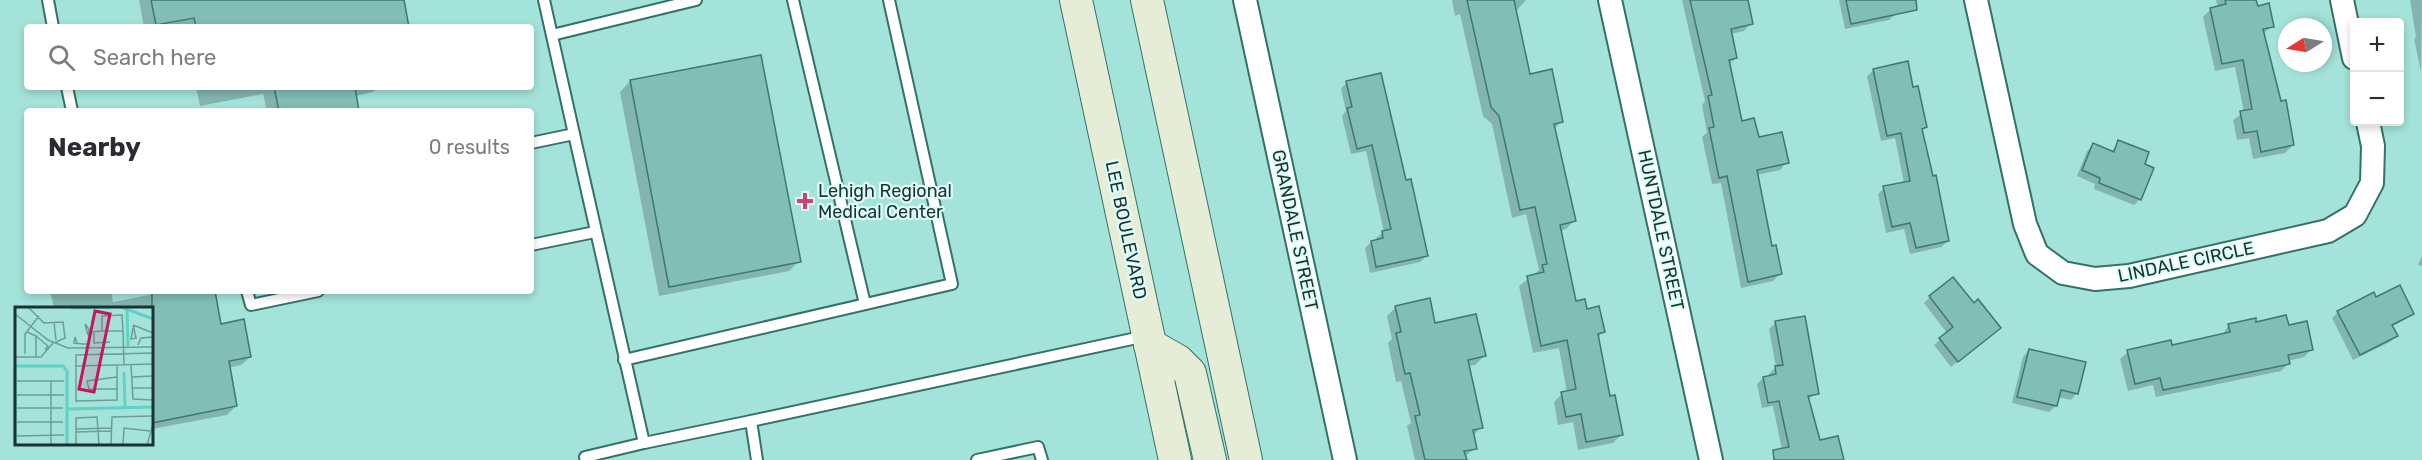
<!DOCTYPE html>
<html lang="en">
<head>
<meta charset="utf-8">
<style>
	:root { --surface:#fff; --page:#f7f7f7; --text:#2b2b33; --muted:#7c7c81; --line:#e1e1e2 }
	body { margin:0; font-family:Rubik,sans-serif; background:var(--page); color:var(--text) }
	.controls { position:absolute; right:18px; top:18px; display:grid; overflow:hidden; border-radius:6px; box-shadow:0 3px 9px #0003 }
	.controls button { width:54px; height:54px; display:grid; place-items:center; padding:0; border:0; border-bottom:2px solid var(--line); background:var(--surface); color:var(--text); font:30px sans-serif }
	.compass { position:absolute; left:2278px; top:18px; width:54px; height:54px; border-radius:50%; background:var(--surface); box-shadow:0 3px 9px #0003; rotate:259deg }
	.list { margin:0; padding:0; list-style:none }
	h2 { display:flex; justify-content:space-between; align-items:center; height:78px; margin:0; padding:0 24px; font-size:26px }
	h2 small { font-size:20px; font-weight:400; color:var(--muted) }
	.icon { flex:none; width:33px; height:33px; fill:none; stroke:currentColor; stroke-width:2; stroke-linecap:round; stroke-linejoin:round }
	.map { position:relative; flex:none; width:2422px; height:460px; overflow:hidden }
	.search { position:absolute; background:var(--surface); box-shadow:0 3px 9px #0003; left:24px; top:24px; width:510px; height:66px; display:flex; align-items:center; gap:15px; box-sizing:border-box; padding:0 21px; border-radius:6px; color:var(--muted); font-size:22px }
	.panel { position:absolute; background:var(--surface); box-shadow:0 3px 9px #0003; left:24px; top:108px; width:510px; height:186px; border-radius:6px }
	.map>svg:first-child { display:block }
</style>
</head>
<body>
<div class="map">
<svg width="2422" height="460" viewBox="0 0 2422 460">
	<rect width="100%" height="100%" fill="#a4e3da"/>
	<!-- shadow -->
	<g fill="#0003">
		<path d="M139 0H403L408 27H144Z"/>
		<path d="M1452 0H1526L1518 9 1515 10 1529 76 1562 121 1553 130 1574 221 1566 229 1560 231 1575 302 1585 311 1603 332 1597 338 1609 398 1621 435 1613 443 1578 450 1573 422 1558 425 1554 402 1562 394 1567 393 1559 348 1533 353 1519 286 1539 270 1526 214 1512 218 1492 124 1483 116 1460 14 1455 16Z"/>
		<path d="M1682 0H1746L1751 23 1744 31 1730 34 1736 58 1728 65 1741 123 1787 162 1780 170 1757 175 1771 247 1780 274 1773 281 1741 288 1721 183 1712 184 1702 137 1707 132 1702 105 1705 101Z"/>
		<path d="M1839 0H1893L1896 14 1889 20 1845 29Z"/>
		<path d="M2216 0H2255L2257 7 2272 26 2263 34 2293 145 2285 153 2253 159 2249 138 2237 140 2233 120 2244 112 2235 67 2215 71 2203 17 2211 9 2218 8Z"/>
		<path d="M2410 0H2422L2421 72 2414 39 2416 37Z"/>
		<path d="M1874 70 1912 89 1925 127 1921 131 1948 241 1941 247 1910 254 1904 229 1886 233 1878 194 1884 188 1904 183 1895 138 1881 141 1867 76Z"/>
		<path d="M630 81 799 261 789 271 659 296 620 92Z"/>
		<path d="M1347 82 1405 182 1426 256 1420 262 1370 273 1365 248 1371 242 1377 241 1376 238 1384 232 1366 151 1351 154 1342 116 1346 111 1341 89Z"/>
		<path d="M196 87H379L373 92 355 96 358 111H267L263 94 200 106Z"/>
		<path d="M2119 141 2143 165 2140 199 2134 205 2094 189 2095 184 2077 176 2087 151 2093 145 2111 152Z"/>
		<path d="M2422 256V266L2418 265Z"/>
		<path d="M50 291H111L113 302 170 291H213L220 326 250 357 241 365 228 368 236 406 227 415 152 429V308H54Z"/>
		<path d="M1930 297 1993 334 1951 367 1934 345 1947 333 1924 303Z"/>
		<path d="M2376 299 2413 313 2406 319 2391 327 2396 336 2390 342 2353 360 2332 318 2338 312Z"/>
		<path d="M1395 308 1434 325 1484 356 1475 365 1468 366 1481 427 1473 436 1476 448 1464 457 1465 460H1415L1407 426 1411 423 1401 381 1396 382 1388 343 1392 339 1387 316Z"/>
		<path d="M1803 317 1817 393 1807 400 1819 442 1842 460H1784L1773 406 1762 408 1757 384 1763 378 1770 377 1769 374 1776 367 1769 329 1775 323Z"/>
		<path d="M2255 324 2288 327 2312 349 2304 357 2288 361V364L2281 371 2156 397 2153 385 2128 391 2120 359 2128 352 2171 347 2222 335 2229 325Z"/>
		<path d="M2029 350 2077 393 2071 400 2058 397 2056 406 2049 412 2012 403 2023 357Z"/>
	</g>
	<!-- building -->
	<g fill="#81beb6" stroke="#3c7972" stroke-width="1.5">
		<path d="M151 0H404L409 27H196L194 18 156 25Z"/>
		<path d="M1467 0H1514L1530 74 1552 69 1563 122 1554 124 1576 221 1560 225 1576 301 1585 299 1587 309 1599 306 1605 332 1598 334 1610 396 1615 395 1623 435 1586 442 1581 414 1566 417 1561 392 1576 389 1567 340 1541 346 1527 276 1544 272 1542 265 1547 264 1535 207 1520 210 1499 116 1491 107Z"/>
		<path d="M1690 0H1748L1753 24 1731 29 1737 58 1729 60 1742 121 1754 118 1759 137 1782 132 1789 163 1757 170 1772 246 1776 245 1782 274 1748 282 1727 176 1719 178 1709 128 1714 127 1708 96 1712 95Z"/>
		<path d="M1846 0H1916L1917 10 1851 24Z"/>
		<path d="M2225 0H2256L2258 6 2269 3 2274 27 2263 29 2281 101 2286 100 2294 145 2261 152 2257 131 2244 133 2240 111 2252 109 2243 60 2222 64 2210 8 2226 4Z"/>
		<path d="M761 55 801 262 669 287 630 80Z"/>
		<path d="M1908 61 1913 87 1918 86 1927 127 1922 129 1933 176 1936 175 1949 241 1916 248 1910 223 1892 227 1883 186 1910 181 1901 133 1887 136 1873 69Z"/>
		<path d="M1381 73 1406 180 1411 179 1428 256 1376 267 1371 241 1383 238 1382 231 1391 229 1372 145 1357 149 1347 108 1352 107 1346 81Z"/>
		<path d="M274 87H355L359 111H279Z"/>
		<path d="M2118 140 2149 152 2145 164 2154 168 2141 200 2099 183 2100 178 2082 170 2093 143 2114 152Z"/>
		<path d="M1953 277 1974 303 1978 299 2001 328 1958 362 1939 338 1953 327 1929 296Z"/>
		<path d="M2400 285 2414 314 2392 325 2398 336 2360 355 2337 311 2374 292 2376 297Z"/>
		<path d="M162 291H215L221 324 244 319 251 357 229 361 237 406 152 423V293Z"/>
		<path d="M1430 298 1435 323 1476 314 1486 356 1468 360 1483 428 1473 430 1477 449 1464 451 1467 460H1425L1415 416 1420 415 1410 373 1405 374 1396 333 1401 332 1395 306Z"/>
		<path d="M2286 315 2289 325 2307 321 2313 350 2288 355 2290 364 2163 390 2160 378 2135 384 2127 350 2171 340 2172 345 2230 332 2228 324 2256 318V322Z"/>
		<path d="M1805 316 1819 394 1808 396 1820 440 1838 436 1844 460H1774L1773 450 1789 447 1779 401 1768 403 1763 377 1776 374 1775 366 1783 365 1775 321Z"/>
		<path d="M2029 349 2086 362 2078 394 2061 390 2057 406 2017 397Z"/>
	</g>
	<g fill="none" stroke-linecap="round" stroke-linejoin="round">
		<defs>
			<g id="lane">
				<path d="M48 0 53 27"/>
				<path d="M793 0 865 304"/>
				<path d="M552 35 696 0"/>
				<path d="M67 87 72 111"/>
				<path d="M574 134 644 443 585 457 586 460"/>
				<path d="M531 143 574 134 544 0"/>
				<path d="M531 245 595 232"/>
				<path d="M247 291 251 305 318 291"/>
				<path d="M624 360 952 284 889 0"/>
				<path d="M751 421 1146 336"/>
				<path d="M644 443 751 421 757 460"/>
				<path d="M977 460 1038 447 1042 460"/>
			</g>
			<g id="street">
				<path d="M1245 0 1345 460"/>
				<path d="M1610 0 1711 460"/>
				<path d="M1976 0 2025 224 2037 254 2063 273 2095 279 2129 276 2328 231 2355 215 2372 183 2373 146 2368 122"/>
				<path d="M2342 0 2354 58"/>
			</g>
			<g id="secondary">
				<path d="M1076 0 1175 460"/>
				<path d="M1147 0 1246 460"/>
				<path d="M1150 345 1178 361 1190 373 1210 460"/>
			</g>
		</defs>
		<!-- lane casing -->
		<use href="#lane" stroke="#34716a" stroke-width="14"/>
		<!-- street casing -->
		<use href="#street" stroke="#34716a" stroke-width="26"/>
		<!-- secondary casing -->
		<use href="#secondary" stroke="#34716a" stroke-width="34"/>
		<!-- lane -->
		<use href="#lane" stroke="#fff" stroke-width="10"/>
		<!-- street -->
		<use href="#street" stroke="#fff" stroke-width="22"/>
		<!-- secondary -->
		<use href="#secondary" stroke="#e5edd6" stroke-width="32"/>
	</g>
	<!-- markers -->
	<path fill="#d1436f" stroke="#defdf8" stroke-width="2" d="M802 192h6v6h6v6h-6v6h-6v-6h-6v-6h6z"/>
	<g text-anchor="middle" stroke-width="4.5" stroke-linejoin="round" paint-order="stroke">
		<!-- poi labels -->
		<g font-size="18" fill="#1a3330" stroke="#defdf8" text-anchor="start">
			<text x="818" y="197">Lehigh Regional<tspan x="818" dy="21">Medical Center</tspan></text>
		</g>
		<!-- street labels -->
		<g font-size="18" fill="#1a3330" stroke="#defdf8">
			<text transform="translate(1126 230) rotate(78)" y="6">LEE BOULEVARD</text>
			<text transform="translate(1295 230) rotate(78)" y="6">GRANDALE STREET</text>
			<text transform="translate(1661 230) rotate(78)" y="6">HUNTDALE STREET</text>
			<text transform="translate(2186 262) rotate(-12)" y="6">LINDALE CIRCLE</text>
		</g>
	</g>
	<!-- overview -->
	<g transform="translate(15 307)">
		<rect width="138" height="138" fill="#a4e3da"/>
		<path fill="none" stroke="#5fd2c5" stroke-width="3" d="M106 0 138 12M56 1 99 0M112 3 113 39M109 65 110 101M52 102 138 100M0 138V59H48L52 64V138"/>
		<path fill="none" stroke="#6d9d96" stroke-width="1.5" d="M13 0 29 16 48 15 50 31 39 36M0 7 33 33 53 41 138 40M107 8 108 24H87V9ZM39 15 41 33M118 18 121 31 116 32 118 21M118 18 138 26M79 24V36L95 35M108 24 109 58M12 25 21 29V50M73 28 70 17 76 25 87 24M21 29 33 39 30 43M62 36 60 30 59 36 68 37M68 37H74V23M123 38 126 31 138 30M10 47V27L24 9M0 50H26L38 36M102 58V93L61 94V48L138 46M116 58 118 92 138 93M60 59 138 57M102 70 72 74 74 82H103M117 70 138 69M2 74H49M36 74V138M117 81H138M2 88H49M2 101H48M2 115H48M61 122 96 121M61 125 96 124M2 129 49 128M61 138V111L82 110 84 138M96 138 97 110 138 109M108 138 109 121 135 124M132 138 138 117"/>
		<path fill="#c2185b" fill-opacity="0.15" stroke="#c2185b" stroke-width="3" d="M80 4 95 7 79 85 64 82Z"/>
		<rect width="138" height="138" fill="none" stroke="#1a3330" stroke-width="3"/>
	</g>
</svg>
<div class="controls">
<button>+</button>
<button>−</button>
</div>
<svg class="compass" viewBox="-18 -18 36 36"><path d="M0-13l5 13h-10z" fill="#e53935"/><path d="M0 13l5-13h-10z" fill="#7c7c81"/></svg>
<div class="search"><svg class="icon" aria-label="search" viewBox="0 0 24 24"><circle cx="10" cy="10" r="6"/><path d="M15 15l6 6"/></svg>Search here</div>
<section class="panel">
<h2>Nearby<small>0 results</small></h2>
<ul class="list">
</ul>
</section>
</div>
</body>
</html>
